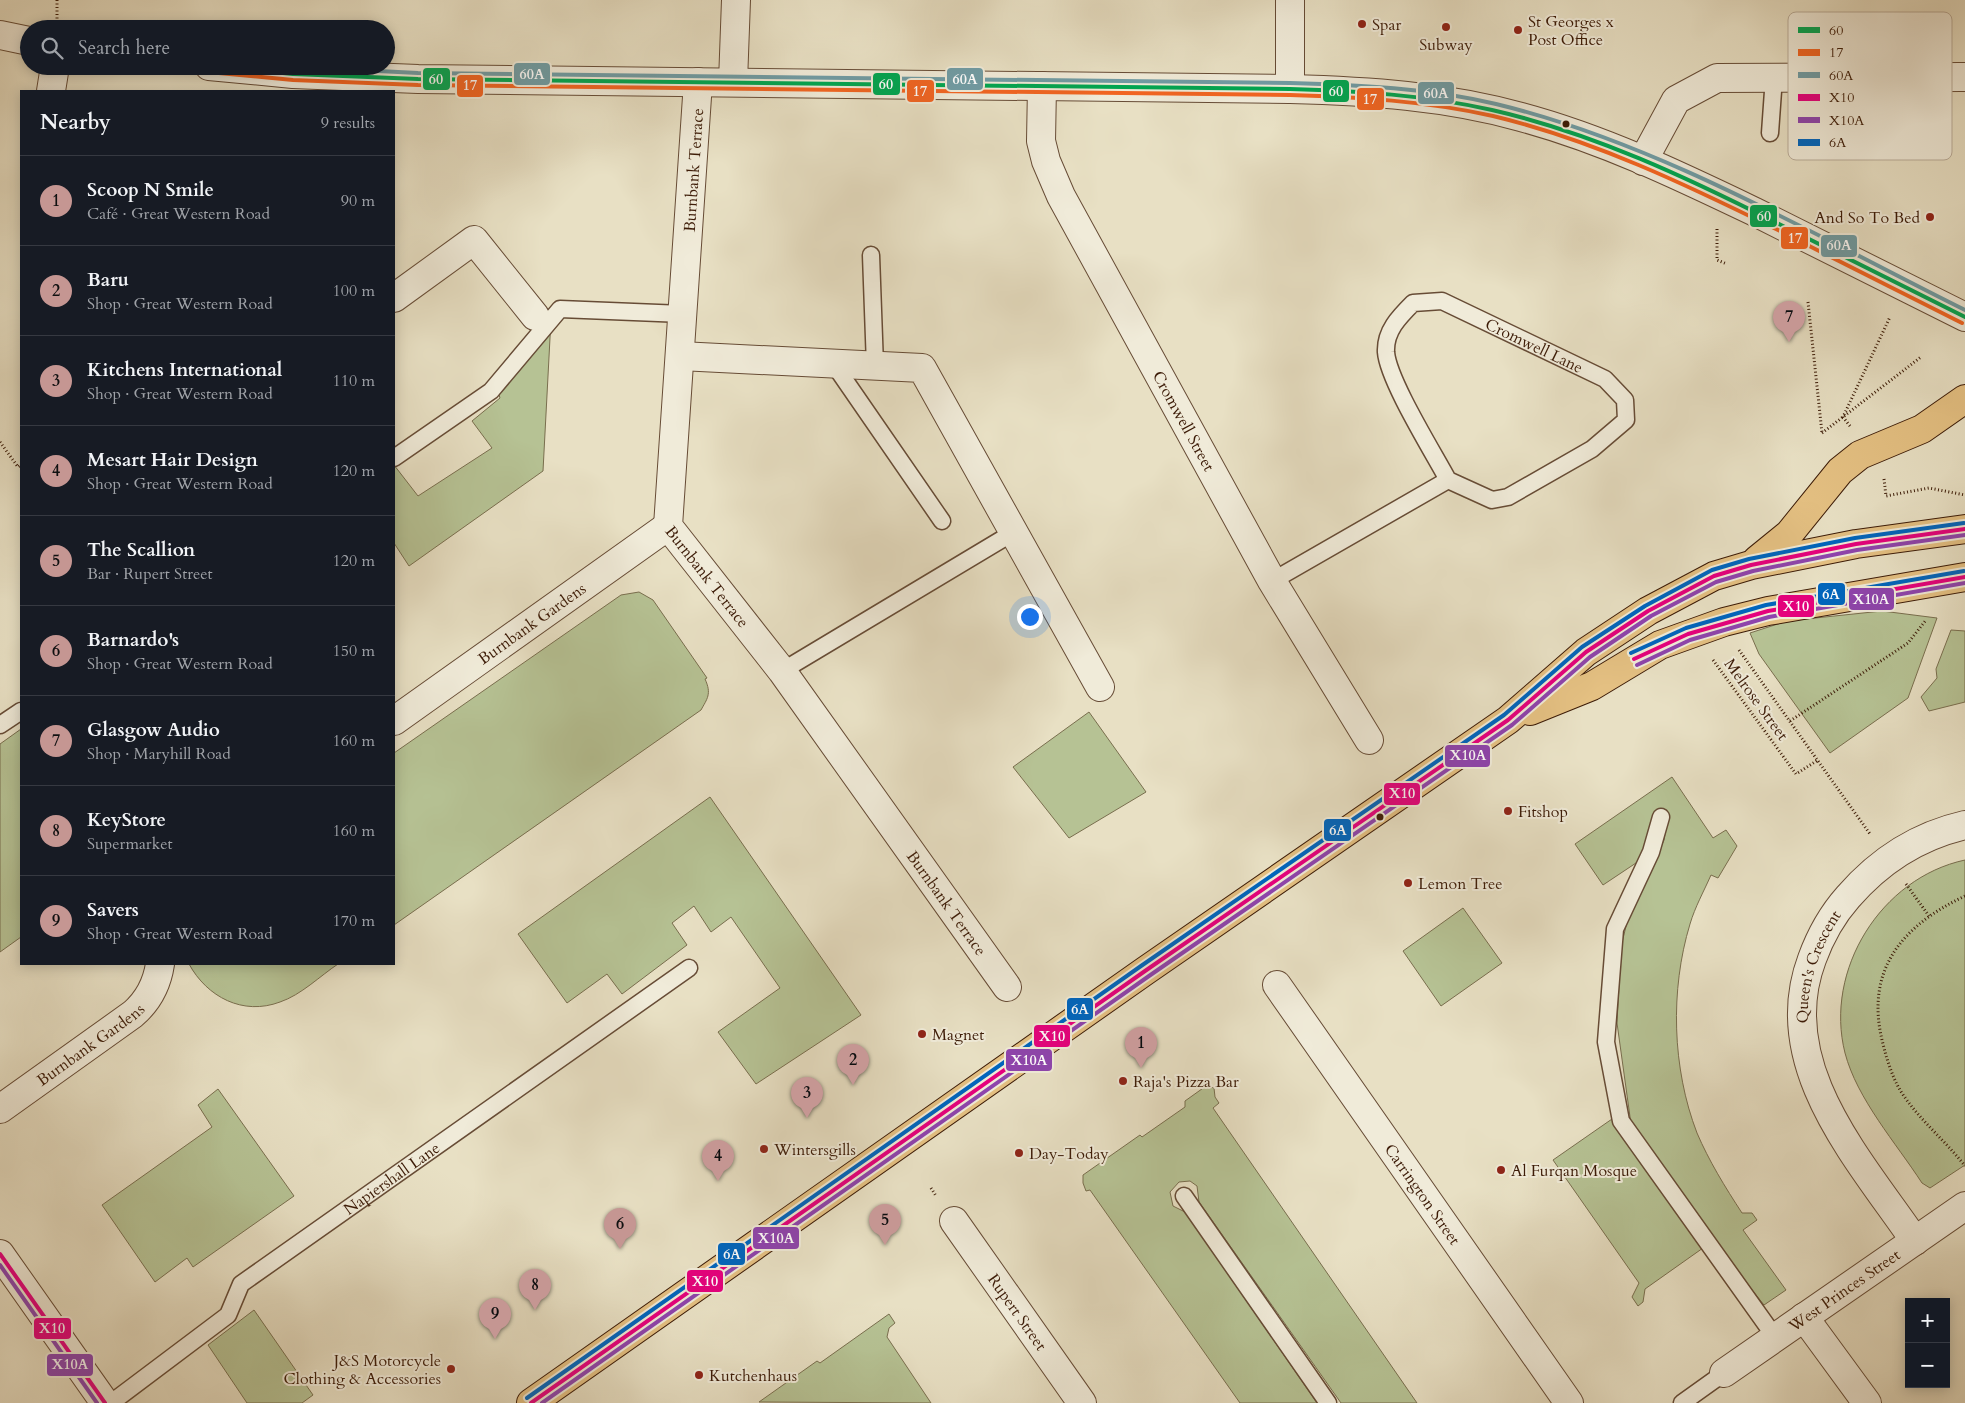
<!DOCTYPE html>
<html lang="en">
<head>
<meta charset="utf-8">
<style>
	:root { --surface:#171b24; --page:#242831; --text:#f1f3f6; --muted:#9ea1a6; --line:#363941; --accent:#c59692 }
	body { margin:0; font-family:Cardo,serif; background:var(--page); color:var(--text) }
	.controls { position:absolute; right:15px; bottom:15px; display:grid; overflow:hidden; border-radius:0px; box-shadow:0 2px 12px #0003 }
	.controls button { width:45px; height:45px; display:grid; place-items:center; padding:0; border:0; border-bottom:1px solid var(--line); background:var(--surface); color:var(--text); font:25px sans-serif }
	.you { position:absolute; left:1029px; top:616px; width:18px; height:18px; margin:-12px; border:4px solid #fff; border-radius:50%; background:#1a73e8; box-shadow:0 0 0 8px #1a73e833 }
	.badge { display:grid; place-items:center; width:32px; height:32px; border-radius:50%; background:var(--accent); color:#111; font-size:16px; font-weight:700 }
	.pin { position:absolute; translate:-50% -41px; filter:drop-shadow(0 1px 2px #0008) }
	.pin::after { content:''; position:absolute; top:26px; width:18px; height:15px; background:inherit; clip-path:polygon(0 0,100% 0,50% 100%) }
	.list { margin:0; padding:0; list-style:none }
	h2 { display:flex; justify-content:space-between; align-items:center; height:65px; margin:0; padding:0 20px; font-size:21px }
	h2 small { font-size:16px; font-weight:400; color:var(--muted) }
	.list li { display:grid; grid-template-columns:32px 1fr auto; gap:15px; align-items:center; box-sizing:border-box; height:90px; padding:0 20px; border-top:1px solid var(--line) }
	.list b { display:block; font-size:19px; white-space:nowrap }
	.list p { margin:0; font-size:16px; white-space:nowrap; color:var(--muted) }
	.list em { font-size:16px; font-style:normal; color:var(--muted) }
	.icon { flex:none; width:28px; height:28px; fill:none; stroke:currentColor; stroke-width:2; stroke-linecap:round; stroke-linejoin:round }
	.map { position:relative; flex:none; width:1965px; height:1403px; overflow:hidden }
	.search { position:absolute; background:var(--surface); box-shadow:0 2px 12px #0003; left:20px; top:20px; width:375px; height:55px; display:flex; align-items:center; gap:12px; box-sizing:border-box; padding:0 18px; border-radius:28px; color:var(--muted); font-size:19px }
	.panel { position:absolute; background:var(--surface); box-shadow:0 2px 12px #0003; left:20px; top:90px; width:375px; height:875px; border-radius:0px }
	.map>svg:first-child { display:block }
</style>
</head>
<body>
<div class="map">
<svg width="1965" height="1403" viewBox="0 0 1965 1403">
	<rect width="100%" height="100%" fill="#e8e0c4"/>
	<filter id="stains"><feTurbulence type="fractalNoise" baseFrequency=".004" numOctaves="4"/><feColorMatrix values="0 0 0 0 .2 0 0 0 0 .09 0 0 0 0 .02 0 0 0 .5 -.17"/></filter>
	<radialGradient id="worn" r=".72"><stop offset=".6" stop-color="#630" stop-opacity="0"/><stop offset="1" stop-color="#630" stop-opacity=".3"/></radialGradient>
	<!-- green -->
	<g fill="#b6c294" stroke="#796e4e">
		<path d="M551 319 543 471 409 566 394 543V465L418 496 492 448 472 421 500 398 496 385Z"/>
		<path d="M639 592 653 600 707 678 705 679C712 694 707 699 701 710L394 925V753L621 595Z"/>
		<path d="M1882 611 1937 618 1908 698 1830 753 1759 654 1750 633 1787 621Z"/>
		<path d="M1951 630 1965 631V702L1929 711 1921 697 1937 678 1936 669Z"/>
		<path d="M1089 712 1146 792 1069 838 1013 767Z"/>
		<path d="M21 729V937L0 952V744Z"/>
		<path d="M1672 777 1713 838 1726 830 1737 846 1718 878 1711 875C1704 891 1695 907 1690 924 1670 990 1672 1068 1697 1133 1709 1161 1725 1187 1742 1213H1752L1757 1220 1743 1230 1786 1290 1764 1305 1701 1226 1631 1124 1617 1023 1621 947 1627 922 1664 840 1668 814 1642 859 1603 885 1575 844Z"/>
		<path d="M710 797 861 1015 756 1084 718 1032 780 988 731 917 711 932 694 906 672 923 687 945 622 994 607 974 567 1003 518 934Z"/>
		<path d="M1965 860V1165L1930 1188 1922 1183C1896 1143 1857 1099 1845 1053 1824 970 1881 878 1965 860Z"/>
		<path d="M1463 908 1502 963 1441 1006 1403 951Z"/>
		<path d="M189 964H338C320 976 301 995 280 1002 243 1016 207 997 189 964Z"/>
		<path d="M1206 1086 1214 1088 1215 1097 1219 1103 1213 1108 1417 1403H1341L1199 1202 1197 1186 1190 1181 1179 1182 1170 1192 1173 1206 1185 1212 1317 1403H1240L1090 1190 1086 1191 1083 1183V1175L1140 1135 1142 1137 1185 1107V1101Z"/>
		<path d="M218 1089 294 1196 193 1267 187 1258 155 1282 102 1205 212 1127 198 1105Z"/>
		<path d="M1612 1119 1703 1248 1645 1289 1643 1302 1638 1306 1632 1297 1639 1283 1553 1160Z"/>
		<path d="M254 1310 313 1395 302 1403H247L208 1345Z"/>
		<path d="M889 1314 895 1323 889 1328 887 1337 931 1403 759 1402 817 1361 820 1363Z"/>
	</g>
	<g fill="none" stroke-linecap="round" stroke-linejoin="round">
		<defs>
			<g id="service">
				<path d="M1770 133 1774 77"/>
				<path d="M871 255 875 366"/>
				<path d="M833 363 942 521"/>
				<path d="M394 458 491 391 560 309 683 314"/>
				<path id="s1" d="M1272 581 1448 480C1433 452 1388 380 1386 352 1385 331 1399 317 1413 303L1442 301 1605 379 1625 400 1626 420 1592 449 1508 497 1492 500 1448 480"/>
				<path d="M782 671 1014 532"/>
				<path d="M0 725 21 711"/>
				<path d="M1661 817 1651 852 1615 929 1606 1042 1621 1121 1775 1337"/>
				<path d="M1184 1196 1328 1403"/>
				<path id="s2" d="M111 1403 228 1315 241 1284 689 968"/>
				<path d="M1682 1403 1724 1373"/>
			</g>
			<g id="minor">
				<path id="s3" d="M698 82 668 526 782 671 1007 987"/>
				<path d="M733 82 736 0"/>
				<path id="s4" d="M1042 86 1041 141 1046 161 1061 196 1272 581 1369 740"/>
				<path d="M1290 89V0"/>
				<path d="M51 91 55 66"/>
				<path d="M1643 161 1676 100 1717 78 1965 77"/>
				<path d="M394 298 474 240 535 316"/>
				<path d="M680 356 922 368 1100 687"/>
				<path id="s5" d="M394 721 668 526"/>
				<path id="s6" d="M1277 985 1569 1403"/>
				<path id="s7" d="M0 1109 133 1014C148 1001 157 984 160 964"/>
				<path id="s8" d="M954 1221 1082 1403"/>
				<path id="s9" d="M1915 1241C1859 1159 1772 1065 1812 959 1820 937 1832 915 1848 897 1880 860 1917 836 1965 825"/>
				<path d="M1804 1317 1867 1403"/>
				<path id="s10" d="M1724 1373 1965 1206"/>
			</g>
			<g id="tertiary">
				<path d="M0 35 29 41"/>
				<path d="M209 66 293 74 418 79 1290 89C1368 91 1446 96 1521 117 1603 139 1680 176 1755 212 1825 247 1895 282 1965 317"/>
				<path d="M0 1254 105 1403"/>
			</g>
			<g id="primary">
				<path d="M1757 560 1789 534 1840 471 1860 455 1922 429 1965 399"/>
				<path d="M1530 711 1592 686 1660 645 1724 622 1768 611 1965 577"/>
				<path d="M531 1403 1145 971 1508 720 1586 652 1648 611 1714 576 1751 565 1856 544 1965 529"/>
			</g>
		</defs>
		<!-- service casing -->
		<use href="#service" stroke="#674c36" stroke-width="19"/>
		<!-- minor casing -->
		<use href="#minor" stroke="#674c36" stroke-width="30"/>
		<!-- tertiary casing -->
		<use href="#tertiary" stroke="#674c36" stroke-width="30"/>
		<!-- primary casing -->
		<use href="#primary" stroke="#3c1b07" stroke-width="30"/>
		<!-- path -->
		<g stroke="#3c1b07" stroke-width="3" stroke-dasharray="1 2.5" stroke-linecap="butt">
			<path d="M57 0V26"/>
			<path d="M1717 229V260L1727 264"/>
			<path d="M1808 302 1822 433"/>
			<path d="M1850 426 1843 417 1890 317"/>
			<path d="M1822 433 1921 357"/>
			<path d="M0 442 18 467 21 465"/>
			<path d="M1884 479 1886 496 1929 488 1965 495"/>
			<path d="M1739 650 1870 834"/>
			<path d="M1713 660 1796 774 1818 760"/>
			<path d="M1790 721 1908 643 1926 620"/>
			<path d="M1906 884 1929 916"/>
			<path d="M1965 896C1901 926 1864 971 1883 1044 1887 1060 1892 1076 1900 1090 1918 1119 1944 1139 1965 1166"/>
			<path d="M931 1188 936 1196"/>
		</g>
		<!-- service -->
		<use href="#service" stroke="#f0ebd9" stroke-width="16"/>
		<!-- minor -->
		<use href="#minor" stroke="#f0ebd9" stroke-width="28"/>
		<!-- tertiary -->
		<use href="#tertiary" stroke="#f0ebd9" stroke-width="28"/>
		<!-- primary -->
		<use href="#primary" stroke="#e4c082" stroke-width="28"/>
		<defs>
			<path id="bus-1" d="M212 66 293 74 418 79 1290 89C1358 91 1426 95 1492 110 1593 133 1688 178 1779 224 1841 255 1903 286 1965 317"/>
			<path id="bus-2" d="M208 72 293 80 418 85 1290 95C1358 97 1426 101 1493 116 1593 140 1687 185 1780 231 1840 262 1901 292 1962 323"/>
			<path id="bus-3" d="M278 66 418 73 1290 83C1359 85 1429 88 1496 104 1658 143 1816 236 1965 310"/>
			<g id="bus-4">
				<path d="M1634 659 1688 634 1768 611 1965 577"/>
				<path d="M0 1254 105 1403"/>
				<path d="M531 1403 1145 971 1508 720 1586 652 1648 611 1714 576 1751 565 1856 544 1965 529"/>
			</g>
			<g id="bus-5">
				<path d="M1637 665 1690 640 1769 617 1965 583"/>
				<path d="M0 1265 97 1403"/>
				<path d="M542 1403 1149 976 1512 725 1590 657 1651 616 1716 582 1753 571 1857 550 1965 535"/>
			</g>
			<g id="bus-6">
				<path d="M1631 653 1686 628 1766 605 1964 571"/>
				<path d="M527 1398 1141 966 1504 715 1582 647 1645 606 1712 570 1749 559 1855 538 1964 523"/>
			</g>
		</defs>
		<!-- bus-1 casing -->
		<use href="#bus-1" stroke="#f0ebd9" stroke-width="8"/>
		<!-- bus-2 casing -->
		<use href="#bus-2" stroke="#f0ebd9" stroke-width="8"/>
		<!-- bus-3 casing -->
		<use href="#bus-3" stroke="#f0ebd9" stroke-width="8"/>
		<!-- bus-4 casing -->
		<use href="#bus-4" stroke="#f0ebd9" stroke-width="8"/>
		<!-- bus-5 casing -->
		<use href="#bus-5" stroke="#f0ebd9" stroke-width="8"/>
		<!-- bus-6 casing -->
		<use href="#bus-6" stroke="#f0ebd9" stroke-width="8"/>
		<!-- bus-1 -->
		<use href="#bus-1" stroke="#00a651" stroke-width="4"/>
		<!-- bus-2 -->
		<use href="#bus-2" stroke="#f26522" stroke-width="4"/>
		<!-- bus-3 -->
		<use href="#bus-3" stroke="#709ca4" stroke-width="4"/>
		<!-- bus-4 -->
		<use href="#bus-4" stroke="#e5007d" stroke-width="4"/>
		<!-- bus-5 -->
		<use href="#bus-5" stroke="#8e44ad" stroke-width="4"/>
		<!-- bus-6 -->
		<use href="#bus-6" stroke="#0065bd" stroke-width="4"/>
	</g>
	<!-- markers -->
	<g fill="#8f2418" stroke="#f0ebd9" stroke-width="2">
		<circle cx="1362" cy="24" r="5"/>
		<circle cx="1446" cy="27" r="5"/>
		<circle cx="1518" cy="30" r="5"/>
		<circle cx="1930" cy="217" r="5"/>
		<circle cx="1508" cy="811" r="5"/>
		<circle cx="1408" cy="883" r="5"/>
		<circle cx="922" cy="1034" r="5"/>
		<circle cx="1123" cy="1081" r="5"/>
		<circle cx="764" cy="1149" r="5"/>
		<circle cx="1019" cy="1153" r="5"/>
		<circle cx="1501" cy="1170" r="5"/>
		<circle cx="451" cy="1369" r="5"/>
		<circle cx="699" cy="1375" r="5"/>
	</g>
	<g fill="#3c1b07" stroke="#f0ebd9" stroke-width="2">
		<circle cx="1566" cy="124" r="4.5"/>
		<circle cx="1380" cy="817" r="4.5"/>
	</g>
	<g text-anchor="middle" stroke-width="4" stroke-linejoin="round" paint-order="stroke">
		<!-- poi labels -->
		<g font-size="16" fill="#3c1b07" stroke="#f0ebd9" text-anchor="start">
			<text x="1528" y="27">St Georges x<tspan x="1528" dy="18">Post Office</tspan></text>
			<text x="1372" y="30">Spar</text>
			<text x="1446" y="50" text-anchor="middle">Subway</text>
			<text x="1920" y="223" text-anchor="end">And So To Bed</text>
			<text x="1518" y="817">Fitshop</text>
			<text x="1418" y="889">Lemon Tree</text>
			<text x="932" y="1040">Magnet</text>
			<text x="1133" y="1087">Raja's Pizza Bar</text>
			<text x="774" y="1155">Wintersgills</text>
			<text x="1029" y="1159">Day-Today</text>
			<text x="1511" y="1176">Al Furqan Mosque</text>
			<text x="441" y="1366" text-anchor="end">J&amp;S Motorcycle<tspan x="441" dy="18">Clothing &amp; Accessories</tspan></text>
			<text x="709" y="1381">Kutchenhaus</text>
		</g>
		<!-- street labels -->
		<g font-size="16" fill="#3c1b07" stroke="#f0ebd9">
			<text transform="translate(693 170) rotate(-86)" y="6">Burnbank Terrace</text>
			<text dy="6" stroke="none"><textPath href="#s1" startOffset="535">Cromwell Lane</textPath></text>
			<text dy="6" stroke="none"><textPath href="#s4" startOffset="370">Cromwell Street</textPath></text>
			<text dy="6" stroke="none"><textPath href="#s3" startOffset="509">Burnbank Terrace</textPath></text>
			<text dy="6" stroke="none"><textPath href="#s5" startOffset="169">Burnbank Gardens</textPath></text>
			<text transform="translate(1757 699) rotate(54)" y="6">Melrose Street</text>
			<text dy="6" stroke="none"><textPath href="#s3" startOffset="914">Burnbank Terrace</textPath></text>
			<text dy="6" stroke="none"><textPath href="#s9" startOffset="308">Queen's Crescent</textPath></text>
			<text dy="6" stroke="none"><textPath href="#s7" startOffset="111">Burnbank Gardens</textPath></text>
			<text dy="6" stroke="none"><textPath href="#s2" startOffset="364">Napiershall Lane</textPath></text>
			<text dy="6" stroke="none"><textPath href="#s6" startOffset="255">Carrington Street</textPath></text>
			<text dy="6" stroke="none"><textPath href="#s10" startOffset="146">West Princes Street</textPath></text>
			<text dy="6" stroke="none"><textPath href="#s8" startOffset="111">Rupert Street</textPath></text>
		</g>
	</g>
	<!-- legend -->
	<rect x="1788" y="12" width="164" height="148" rx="8" fill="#f0ebd9" stroke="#baad9a" stroke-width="1"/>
	<rect x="1798" y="27" width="22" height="6" fill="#00a651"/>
	<rect x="1798" y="49" width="22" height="7" fill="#f26522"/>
	<rect x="1798" y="72" width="22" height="6" fill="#709ca4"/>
	<rect x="1798" y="94" width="22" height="7" fill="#e5007d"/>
	<rect x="1798" y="117" width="22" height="6" fill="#8e44ad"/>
	<rect x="1798" y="139" width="22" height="7" fill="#0065bd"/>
	<g font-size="14" fill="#3c1b07">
		<text x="1829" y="35">60</text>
		<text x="1829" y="57">17</text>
		<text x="1829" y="80">60A</text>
		<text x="1829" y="102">X10</text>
		<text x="1829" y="125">X10A</text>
		<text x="1829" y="147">6A</text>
	</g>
	<g stroke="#f0ebd9" stroke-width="2">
		<rect x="513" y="62" width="38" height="24" rx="5" fill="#709ca4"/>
		<rect x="422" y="67" width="29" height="24" rx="5" fill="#00a651"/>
		<rect x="946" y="67" width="38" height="24" rx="5" fill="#709ca4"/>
		<rect x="872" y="72" width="29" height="24" rx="5" fill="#00a651"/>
		<rect x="456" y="74" width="28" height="24" rx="5" fill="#f26522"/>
		<rect x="906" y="79" width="29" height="24" rx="5" fill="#f26522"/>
		<rect x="1322" y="79" width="28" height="24" rx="5" fill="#00a651"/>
		<rect x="1417" y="81" width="38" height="24" rx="5" fill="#709ca4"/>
		<rect x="1356" y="87" width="29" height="24" rx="5" fill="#f26522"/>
		<rect x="1749" y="204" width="29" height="24" rx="5" fill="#00a651"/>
		<rect x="1780" y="226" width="29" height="24" rx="5" fill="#f26522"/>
		<rect x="1820" y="234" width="38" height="24" rx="5" fill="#709ca4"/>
		<rect x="1817" y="582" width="29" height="24" rx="5" fill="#0065bd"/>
		<rect x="1848" y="587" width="47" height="24" rx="5" fill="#8e44ad"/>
		<rect x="1777" y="594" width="38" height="24" rx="5" fill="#e5007d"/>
		<rect x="1444" y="744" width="47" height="24" rx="5" fill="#8e44ad"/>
		<rect x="1383" y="782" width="38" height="24" rx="5" fill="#e5007d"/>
		<rect x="1323" y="818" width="29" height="24" rx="5" fill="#0065bd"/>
		<rect x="1066" y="997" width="28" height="24" rx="5" fill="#0065bd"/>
		<rect x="1033" y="1024" width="38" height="24" rx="5" fill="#e5007d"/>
		<rect x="1005" y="1048" width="48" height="24" rx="5" fill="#8e44ad"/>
		<rect x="752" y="1226" width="48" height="24" rx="5" fill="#8e44ad"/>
		<rect x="717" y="1242" width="29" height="24" rx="5" fill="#0065bd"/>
		<rect x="686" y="1269" width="38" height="24" rx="5" fill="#e5007d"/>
		<rect x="33" y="1317" width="39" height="23" rx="5" fill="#e5007d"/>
		<rect x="46" y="1353" width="48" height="24" rx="5" fill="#8e44ad"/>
	</g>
	<g font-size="14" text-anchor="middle" font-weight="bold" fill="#fff">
		<text x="532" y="79">60A</text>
		<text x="436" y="84">60</text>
		<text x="965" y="84">60A</text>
		<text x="886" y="89">60</text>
		<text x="470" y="90">17</text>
		<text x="920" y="96">17</text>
		<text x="1336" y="96">60</text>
		<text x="1436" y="98">60A</text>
		<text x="1370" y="104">17</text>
		<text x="1764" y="221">60</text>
		<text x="1795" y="243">17</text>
		<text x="1839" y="250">60A</text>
		<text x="1831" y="599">6A</text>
		<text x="1871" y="604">X10A</text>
		<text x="1796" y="611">X10</text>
		<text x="1468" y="760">X10A</text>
		<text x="1402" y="798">X10</text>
		<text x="1338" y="835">6A</text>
		<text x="1080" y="1014">6A</text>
		<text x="1052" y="1041">X10</text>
		<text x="1029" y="1065">X10A</text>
		<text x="776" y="1243">X10A</text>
		<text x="732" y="1259">6A</text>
		<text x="705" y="1286">X10</text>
		<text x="52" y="1333">X10</text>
		<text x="70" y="1369">X10A</text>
	</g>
	<rect width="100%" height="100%" filter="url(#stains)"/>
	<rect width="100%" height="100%" fill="url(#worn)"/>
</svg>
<div class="controls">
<button>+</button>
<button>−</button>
</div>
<div class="you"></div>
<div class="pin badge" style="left:1141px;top:1068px">1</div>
<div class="pin badge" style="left:853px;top:1085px">2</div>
<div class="pin badge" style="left:807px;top:1118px">3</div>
<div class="pin badge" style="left:718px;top:1181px">4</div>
<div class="pin badge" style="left:885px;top:1245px">5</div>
<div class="pin badge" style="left:620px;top:1249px">6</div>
<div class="pin badge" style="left:1789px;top:342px">7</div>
<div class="pin badge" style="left:535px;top:1310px">8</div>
<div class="pin badge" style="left:495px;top:1339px">9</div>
<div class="search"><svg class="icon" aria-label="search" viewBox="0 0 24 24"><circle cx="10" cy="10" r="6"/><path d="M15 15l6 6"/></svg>Search here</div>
<section class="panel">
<h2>Nearby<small>9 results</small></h2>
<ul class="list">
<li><span class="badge">1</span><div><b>Scoop N Smile</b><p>Café · Great Western Road</p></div><em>90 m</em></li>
<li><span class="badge">2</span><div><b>Baru</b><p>Shop · Great Western Road</p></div><em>100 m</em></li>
<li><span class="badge">3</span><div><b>Kitchens International</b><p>Shop · Great Western Road</p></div><em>110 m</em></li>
<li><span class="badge">4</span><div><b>Mesart Hair Design</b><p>Shop · Great Western Road</p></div><em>120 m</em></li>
<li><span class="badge">5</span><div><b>The Scallion</b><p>Bar · Rupert Street</p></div><em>120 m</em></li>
<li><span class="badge">6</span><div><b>Barnardo's</b><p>Shop · Great Western Road</p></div><em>150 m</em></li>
<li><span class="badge">7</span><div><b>Glasgow Audio</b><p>Shop · Maryhill Road</p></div><em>160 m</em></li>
<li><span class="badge">8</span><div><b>KeyStore</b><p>Supermarket</p></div><em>160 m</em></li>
<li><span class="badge">9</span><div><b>Savers</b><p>Shop · Great Western Road</p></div><em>170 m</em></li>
</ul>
</section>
</div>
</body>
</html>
